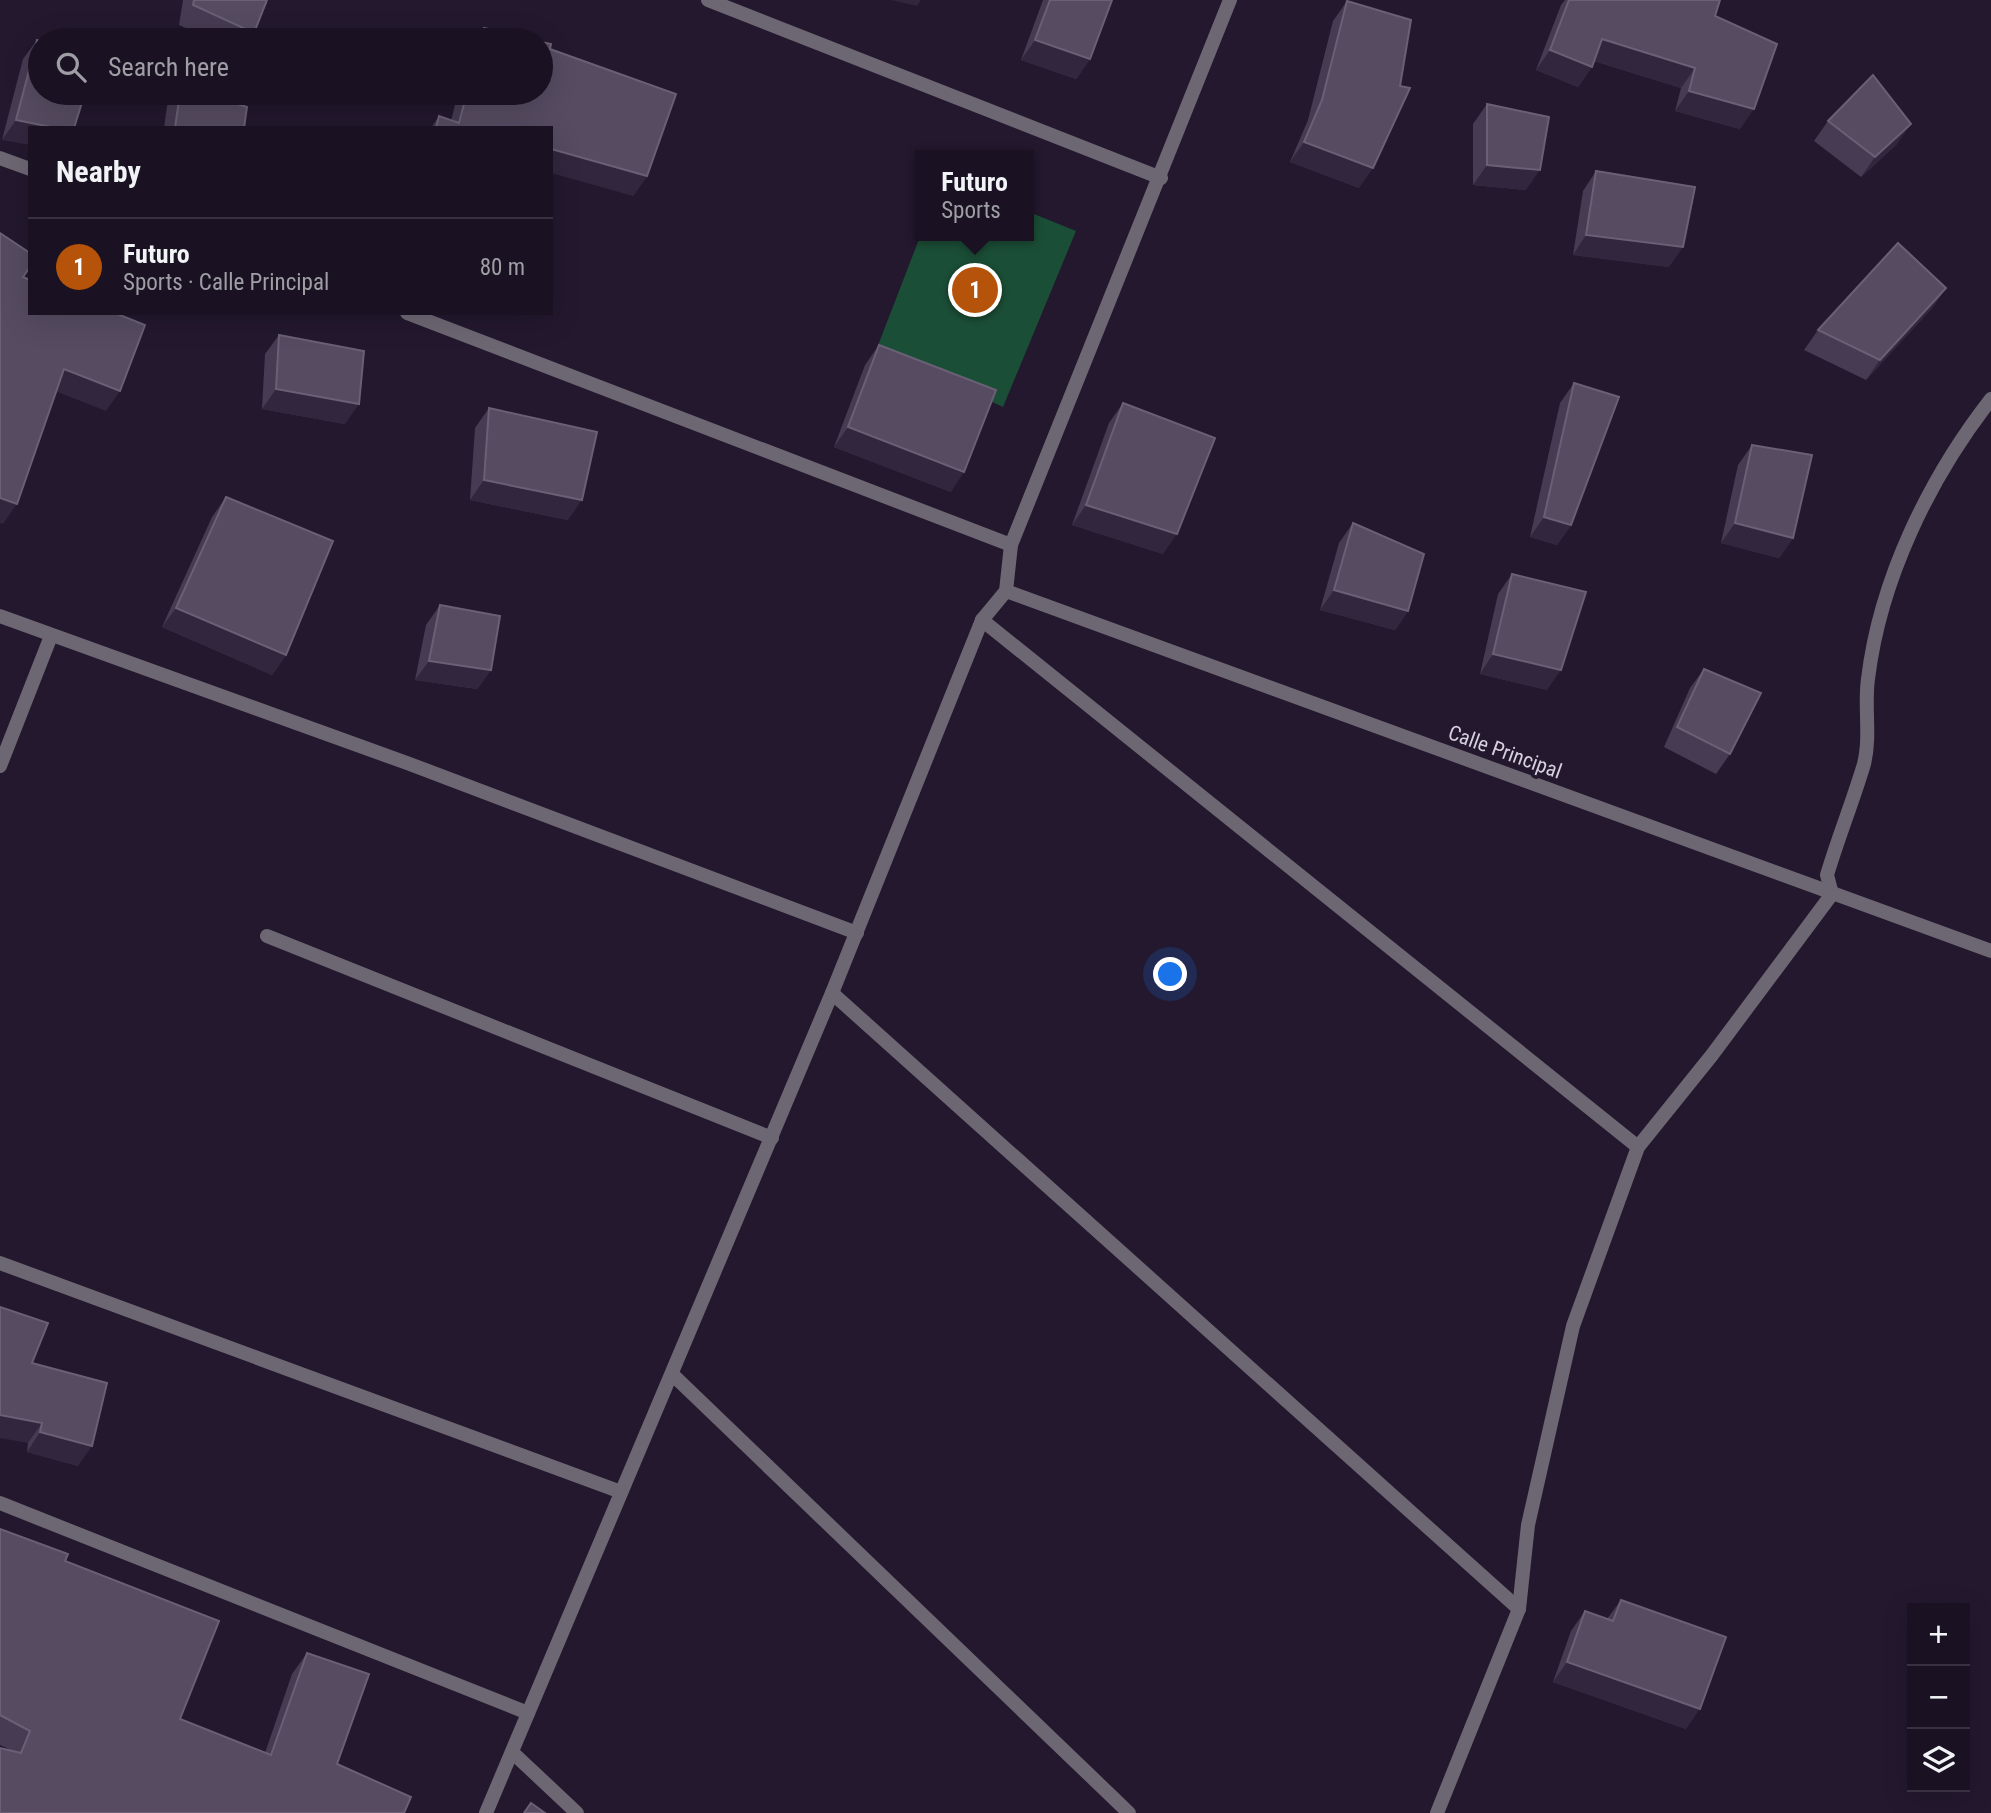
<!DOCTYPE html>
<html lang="en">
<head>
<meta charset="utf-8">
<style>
	:root { --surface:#1a1222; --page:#27202f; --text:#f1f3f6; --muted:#9f9ea5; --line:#383240; --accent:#b45309 }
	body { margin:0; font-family:"Roboto Condensed",sans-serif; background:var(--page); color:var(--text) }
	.controls { position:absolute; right:21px; bottom:21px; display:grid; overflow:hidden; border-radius:0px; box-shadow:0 7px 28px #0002 }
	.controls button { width:63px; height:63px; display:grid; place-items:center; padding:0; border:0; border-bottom:2px solid var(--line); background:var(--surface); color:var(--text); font:35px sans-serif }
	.you { position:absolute; left:1171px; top:975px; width:24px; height:24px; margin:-18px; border:5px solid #fff; border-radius:50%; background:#1a73e8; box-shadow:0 0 0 10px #1a73e833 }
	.badge { display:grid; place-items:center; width:46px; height:46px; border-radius:50%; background:var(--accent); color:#fff; font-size:23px; font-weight:700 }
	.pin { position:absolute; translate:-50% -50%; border:4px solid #fff; box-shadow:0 2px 7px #0006 }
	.popup { position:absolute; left:915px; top:150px; width:119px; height:91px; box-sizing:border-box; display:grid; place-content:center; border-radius:0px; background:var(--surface); filter:drop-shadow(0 2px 5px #0005); font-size:23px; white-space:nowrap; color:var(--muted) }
	.popup b { font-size:26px; color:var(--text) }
	.popup::after { content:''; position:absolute; left:50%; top:100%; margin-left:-14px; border:14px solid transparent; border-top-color:var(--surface) }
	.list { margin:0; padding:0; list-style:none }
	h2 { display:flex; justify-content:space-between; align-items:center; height:91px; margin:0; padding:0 28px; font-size:30px }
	h2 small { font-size:23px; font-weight:400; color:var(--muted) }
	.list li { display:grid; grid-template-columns:46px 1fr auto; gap:21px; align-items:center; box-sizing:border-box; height:98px; padding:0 28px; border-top:2px solid var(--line) }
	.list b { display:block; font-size:26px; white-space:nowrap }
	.list p { margin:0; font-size:23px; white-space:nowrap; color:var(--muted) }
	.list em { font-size:23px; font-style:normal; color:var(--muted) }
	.icon { flex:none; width:38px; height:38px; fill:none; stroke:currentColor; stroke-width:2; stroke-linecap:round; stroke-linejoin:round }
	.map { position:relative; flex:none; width:1991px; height:1813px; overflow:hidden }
	.search { position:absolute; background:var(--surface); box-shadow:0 7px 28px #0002; left:28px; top:28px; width:525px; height:77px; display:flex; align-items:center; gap:18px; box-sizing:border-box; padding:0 24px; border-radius:38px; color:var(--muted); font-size:26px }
	.panel { position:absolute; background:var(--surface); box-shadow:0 7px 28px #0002; left:28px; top:126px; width:525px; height:189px; border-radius:0px }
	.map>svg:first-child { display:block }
</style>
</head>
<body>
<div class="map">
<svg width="1991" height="1813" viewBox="0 0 1991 1813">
	<rect width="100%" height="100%" fill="#23182e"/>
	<!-- park -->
	<path fill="#1b4e36" d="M1029 212 1076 231 1003 407 877 348 921 234 1029 236Z"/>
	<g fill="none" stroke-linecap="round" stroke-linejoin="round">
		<!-- lane -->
		<g stroke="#6d6773" stroke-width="14">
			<path d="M512 1752 577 1813"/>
			<path d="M1437 1813 1519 1609 1528 1525 1573 1326 1638 1147 1712 1055 1832 894 1827 875C1838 838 1853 801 1864 764 1871 736 1864 706 1868 679 1880 579 1930 477 1991 399"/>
		</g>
		<!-- street -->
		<g stroke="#6d6773" stroke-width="14">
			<path d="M708 0 1161 178"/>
			<path d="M0 158 30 169"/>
			<path d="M407 313 1011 545"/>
			<path d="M1006 591 1991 951"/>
			<path d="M0 616 407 763 857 933"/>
			<path d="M982 620 1638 1147"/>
			<path d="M0 766 51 636"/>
			<path d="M267 936 772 1138"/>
			<path d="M832 993 1519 1609"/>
			<path d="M0 1263 621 1492"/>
			<path d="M672 1374 1129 1813"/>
			<path d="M0 1503 528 1713"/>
			<path d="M486 1813 832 993 982 620 1006 591 1011 545 1230 0"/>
		</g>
	</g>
	<!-- wall -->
	<g fill="#463b52">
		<path d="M183 0H267L254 33 249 40H213L179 25Z"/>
		<path d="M1043 0H1112L1090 59 1076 79 1021 60Z"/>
		<path d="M1565 0H1720L1715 16 1740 129 1675 111 1681 88 1594 61 1592 67 1578 87 1536 70 1561 5Z"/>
		<path d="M1347 1 1359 188 1290 162 1308 120 1333 21Z"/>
		<path d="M484 28 536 40H476Z"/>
		<path d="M37 40 40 93 2 140 23 59Z"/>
		<path d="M550 49 647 176 633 196 551 128H431L439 116 451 121 458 93H541Z"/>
		<path d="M176 93H202L244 128H164L167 106Z"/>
		<path d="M1487 104 1526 190 1473 185V124Z"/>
		<path d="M1828 121 1897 144 1861 177 1814 141Z"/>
		<path d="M1596 171 1669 267 1573 255 1583 191Z"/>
		<path d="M1946 288 1932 308 1866 380 1804 350 1818 330Z"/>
		<path d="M279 335 345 424 262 409 265 354Z"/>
		<path d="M879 345 951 492 834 447 865 365Z"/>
		<path d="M1574 383 1571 525 1557 545 1530 537 1560 403Z"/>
		<path d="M1123 403 1163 554 1072 525 1109 423Z"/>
		<path d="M489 408 568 520 470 500 475 428Z"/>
		<path d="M1752 445 1793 538 1779 558 1721 543 1738 465Z"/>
		<path d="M226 497 286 655 272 675 162 627 212 517Z"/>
		<path d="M1353 523 1408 611 1395 630 1320 610 1339 543Z"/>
		<path d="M1512 574 1547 690 1480 674 1498 594Z"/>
		<path d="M440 605 491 670 477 689 415 680 426 625Z"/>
		<path d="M1704 669 1730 754 1716 774 1664 747 1690 688Z"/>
		<path d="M32 1363 78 1466 27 1452 28 1443Z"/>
		<path d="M0 1529 65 1561 180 1719 265 1753 292 1674 307 1653 337 1764 0 1813 13 1751 0 1745Z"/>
		<path d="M1621 1600 1686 1729 1553 1682 1571 1631 1585 1611 1607 1619Z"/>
	</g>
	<!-- shaded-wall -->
	<g fill="#31263d">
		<path d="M891 0H921L917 6Z"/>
		<path d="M1602 39 1695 68 1681 88 1588 59Z"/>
		<path d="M1035 40 1090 59 1076 79 1021 60Z"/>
		<path d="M1550 50 1592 67 1578 87 1536 70Z"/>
		<path d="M1689 91 1754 109 1740 129 1675 111Z"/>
		<path d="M16 120 56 128H30V145L2 140Z"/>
		<path d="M1911 124 1897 144 1861 177 1875 157Z"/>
		<path d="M1304 142 1373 168 1359 188 1290 162Z"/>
		<path d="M551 149 647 176 633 196 551 173Z"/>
		<path d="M1487 165 1540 170 1526 190 1473 185Z"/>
		<path d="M1586 235 1683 247 1669 267 1573 255Z"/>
		<path d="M1946 288 1932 308 1866 380 1880 360Z"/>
		<path d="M64 369 120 391 106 411 50 389Z"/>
		<path d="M276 389 359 404 345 424 262 409Z"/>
		<path d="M848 427 964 472 951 492 834 447Z"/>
		<path d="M484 480 582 500 568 520 470 500Z"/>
		<path d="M0 498 17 504 3 524 0 523Z"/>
		<path d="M1086 505 1177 534 1163 554 1072 525Z"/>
		<path d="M1544 517 1571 525 1557 545 1530 537Z"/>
		<path d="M1735 523 1793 538 1779 558 1721 543Z"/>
		<path d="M1334 590 1408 611 1395 630 1320 610Z"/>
		<path d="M176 608 286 655 272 675 162 627Z"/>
		<path d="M1493 654 1561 670 1547 690 1480 674Z"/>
		<path d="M429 661 491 670 477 689 415 680Z"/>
		<path d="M0 1415 42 1423 28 1443 0 1438Z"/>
		<path d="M40 1432 92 1446 78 1466 27 1452Z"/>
		<path d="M1567 1662 1700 1709 1686 1729 1553 1682Z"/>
	</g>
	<!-- building -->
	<g fill="#564b61" stroke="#6a6075" stroke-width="2">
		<path d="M194 0H267L254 33 193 5Z"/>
		<path d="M1050 0H1112L1090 59 1035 40Z"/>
		<path d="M1569 0H1720L1715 16 1777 44 1754 109 1689 91 1695 68 1602 39 1592 67 1550 50Z"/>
		<path d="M1347 1 1411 20 1400 86 1410 88 1373 168 1304 142 1322 100Z"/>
		<path d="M484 28 536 40H481Z"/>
		<path d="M37 40 40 41V93H85L74 128H56L16 120Z"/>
		<path d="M541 42 551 44 550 49 676 94 647 176 551 149V128H436L439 116 459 123 467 93H541Z"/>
		<path d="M1873 75 1911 124 1875 157 1828 121Z"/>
		<path d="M180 93H202L247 107 244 128H175Z"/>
		<path d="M1487 104 1549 117 1540 170 1487 165Z"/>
		<path d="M1596 171 1695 187 1683 247 1586 235Z"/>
		<path d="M0 233 30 253V267L23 277 30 280V313H115L145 325 120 391 64 369 17 504 0 498Z"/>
		<path d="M1898 243 1946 288 1880 360 1818 330Z"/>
		<path d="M279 335 364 351 359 404 276 389Z"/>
		<path d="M879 345 996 390 964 472 848 427Z"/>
		<path d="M1574 383 1619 397 1571 525 1544 517Z"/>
		<path d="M1123 403 1215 438 1177 534 1086 505Z"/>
		<path d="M489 408 597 432 582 500 484 480Z"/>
		<path d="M1752 445 1812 455 1793 538 1735 523Z"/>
		<path d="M226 497 333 541 286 655 176 608Z"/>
		<path d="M1353 523 1424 554 1408 611 1334 590Z"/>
		<path d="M1512 574 1586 592 1561 670 1493 654Z"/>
		<path d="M440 605 500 616 491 670 429 661Z"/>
		<path d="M1704 669 1761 693 1730 754 1677 727Z"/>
		<path d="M0 1307 48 1323 32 1363 107 1383 92 1446 40 1432 42 1423 0 1415Z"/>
		<path d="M0 1529 68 1554 65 1561 219 1621 180 1719 271 1755 307 1653 369 1674 337 1764 411 1797 404 1813H0V1748L21 1753 30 1731 0 1715Z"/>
		<path d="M1621 1600 1726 1637 1700 1709 1567 1662 1585 1611 1613 1621Z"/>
		<path d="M531 1803 545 1813H524Z"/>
	</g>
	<g text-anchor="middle" stroke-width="7" stroke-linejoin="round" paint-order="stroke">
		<!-- street labels -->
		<g font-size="21" fill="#d7d0df" stroke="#23182e">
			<text transform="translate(1505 752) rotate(20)" y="7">Calle Principal</text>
		</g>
	</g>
</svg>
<div class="controls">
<button>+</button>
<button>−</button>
<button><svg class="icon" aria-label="layers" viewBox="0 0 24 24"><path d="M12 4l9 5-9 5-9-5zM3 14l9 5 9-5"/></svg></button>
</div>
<div class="you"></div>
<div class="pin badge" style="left:975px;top:290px">1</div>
<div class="popup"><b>Futuro</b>Sports</div>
<div class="search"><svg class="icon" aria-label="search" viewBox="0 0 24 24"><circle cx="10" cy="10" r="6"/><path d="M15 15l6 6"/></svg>Search here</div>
<section class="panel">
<h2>Nearby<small></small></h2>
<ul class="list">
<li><span class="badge">1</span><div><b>Futuro</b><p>Sports · Calle Principal</p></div><em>80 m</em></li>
</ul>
</section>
</div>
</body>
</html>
